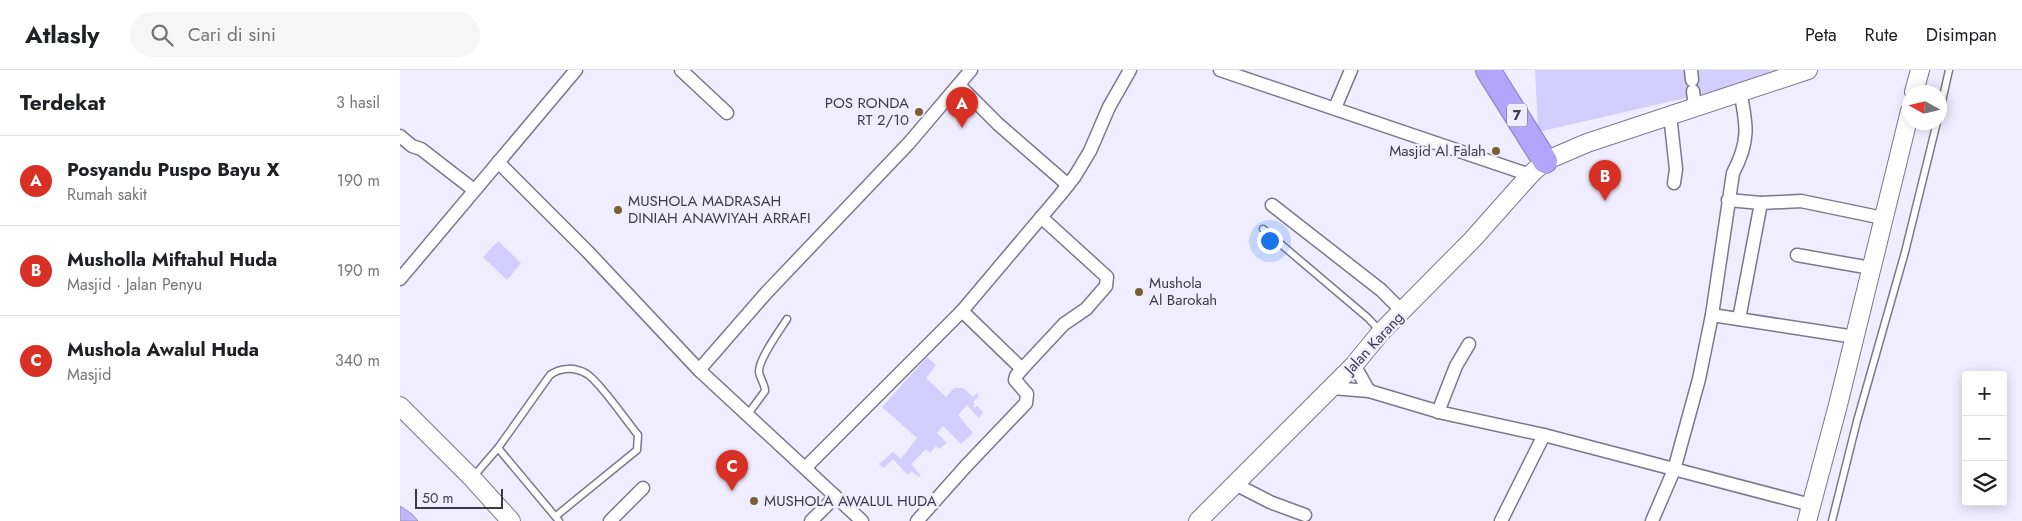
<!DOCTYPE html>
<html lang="id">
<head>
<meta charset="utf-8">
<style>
	:root { --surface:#fff; --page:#f6f6f6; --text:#202124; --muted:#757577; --line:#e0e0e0; --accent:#d93025 }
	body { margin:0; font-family:Jost,sans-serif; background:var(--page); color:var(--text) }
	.controls { position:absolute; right:15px; bottom:15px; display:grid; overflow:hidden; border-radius:5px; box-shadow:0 2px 12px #0003 }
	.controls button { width:45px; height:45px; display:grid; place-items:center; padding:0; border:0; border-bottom:1px solid var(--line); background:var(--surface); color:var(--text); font:25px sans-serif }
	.compass { position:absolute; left:1502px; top:15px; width:45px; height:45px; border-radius:50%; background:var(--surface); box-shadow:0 2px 12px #0003; rotate:278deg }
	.scale { position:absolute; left:15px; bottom:12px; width:88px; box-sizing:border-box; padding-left:5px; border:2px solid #3c3b44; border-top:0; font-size:14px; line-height:18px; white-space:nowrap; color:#3c3b44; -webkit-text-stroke:4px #efedff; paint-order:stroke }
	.you { position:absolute; left:869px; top:170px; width:18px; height:18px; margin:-12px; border:4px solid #fff; border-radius:50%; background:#1a73e8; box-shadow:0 0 0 8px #1a73e833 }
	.badge { display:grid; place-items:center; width:32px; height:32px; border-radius:50%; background:var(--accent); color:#fff; font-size:16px; font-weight:700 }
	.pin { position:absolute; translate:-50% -41px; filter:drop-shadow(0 1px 2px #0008) }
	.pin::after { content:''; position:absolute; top:26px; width:18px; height:15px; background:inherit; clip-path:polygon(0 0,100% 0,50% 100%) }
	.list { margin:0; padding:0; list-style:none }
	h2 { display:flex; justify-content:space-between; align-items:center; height:65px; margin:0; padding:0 20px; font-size:21px }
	h2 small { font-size:16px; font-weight:400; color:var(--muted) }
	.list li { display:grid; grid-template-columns:32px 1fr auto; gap:15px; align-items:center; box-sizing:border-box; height:90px; padding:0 20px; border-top:1px solid var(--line) }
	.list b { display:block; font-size:19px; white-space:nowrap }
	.list p { margin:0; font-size:16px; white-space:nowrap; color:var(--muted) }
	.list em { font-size:16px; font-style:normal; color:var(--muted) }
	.icon { flex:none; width:28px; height:28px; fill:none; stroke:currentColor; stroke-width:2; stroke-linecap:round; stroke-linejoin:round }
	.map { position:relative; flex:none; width:1622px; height:451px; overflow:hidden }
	header { display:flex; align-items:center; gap:30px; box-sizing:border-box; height:70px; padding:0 25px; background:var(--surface); border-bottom:1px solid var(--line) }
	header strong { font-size:24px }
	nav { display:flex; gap:28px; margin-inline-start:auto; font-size:18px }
	.search { width:350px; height:45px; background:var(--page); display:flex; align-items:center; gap:12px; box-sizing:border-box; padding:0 18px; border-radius:28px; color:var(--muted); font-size:19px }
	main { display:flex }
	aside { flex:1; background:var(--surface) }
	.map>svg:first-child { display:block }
</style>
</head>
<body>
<header>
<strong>Atlasly</strong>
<div class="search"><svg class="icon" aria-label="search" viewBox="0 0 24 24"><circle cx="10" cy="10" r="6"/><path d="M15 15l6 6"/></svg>Cari di sini</div>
<nav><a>Peta</a><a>Rute</a><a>Disimpan</a></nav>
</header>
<main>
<aside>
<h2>Terdekat<small>3 hasil</small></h2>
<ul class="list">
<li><span class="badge">A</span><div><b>Posyandu Puspo Bayu X</b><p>Rumah sakit</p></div><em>190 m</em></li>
<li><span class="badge">B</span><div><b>Musholla Miftahul Huda</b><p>Masjid · Jalan Penyu</p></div><em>190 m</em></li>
<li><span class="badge">C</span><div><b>Mushola Awalul Huda</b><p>Masjid</p></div><em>340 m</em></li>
</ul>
</aside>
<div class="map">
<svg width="1622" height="451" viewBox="0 0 1622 451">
	<rect width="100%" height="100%" fill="#efedff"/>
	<!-- green -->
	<g fill="#d4cefe">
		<path d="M1135 0H1391L1346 14 1138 62Z"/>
		<path d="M98 171 121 193 107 210 83 187Z"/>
		<path d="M527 287 536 295 526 308 546 327 554 318H563L573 327 577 323 579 326 573 332 575 334 573 336 575 338 577 336 583 342 579 348 567 335 558 345 573 363 561 374 543 356 537 363 547 373 539 379 536 376 530 383 526 379 511 394 521 406 519 407 511 401 508 405 493 389 484 398 479 394 493 382 501 389 517 368 482 337Z"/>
	</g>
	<!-- water -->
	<path fill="#c1b7f9" stroke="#9992c3" d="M0 436 12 444 18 451H0Z"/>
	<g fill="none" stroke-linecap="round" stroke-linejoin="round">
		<defs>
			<g id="lane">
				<path d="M1540 40 1549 0"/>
				<path d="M863 159 968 248 980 261"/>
				<path d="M348 344 365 321C365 314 360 309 359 302 358 290 380 260 387 249"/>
				<path d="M98 378 159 451"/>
				<path d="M73 407 98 378 150 305C161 297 175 297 187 304 200 312 227 352 238 365L237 380 156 446"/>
				<path d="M1432 451 1457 351 1505 182 1537 52"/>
			</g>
			<g id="street">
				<path d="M281 0 327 43"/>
				<path d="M820 0 1130 105"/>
				<path d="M1291 0 1292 10"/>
				<path d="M560 16 598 54 668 115"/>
				<path d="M1293 21 1295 37"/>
				<path d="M935 38 951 0"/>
				<path d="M1270 45 1276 99 1274 113"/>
				<path d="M0 66 12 76 21 79 74 120"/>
				<path d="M98 92 188 182 299 300 462 451"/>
				<path d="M1328 130 1361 133 1401 131 1483 148"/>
				<path d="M872 135 981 220 1003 242"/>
				<path d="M1397 185 1471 198"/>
				<path d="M0 209 176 0"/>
				<path d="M562 241 622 299 664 254 686 239 706 216 707 207 641 147"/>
				<path d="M1312 245 1455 267"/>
				<path d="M1339 249 1361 133"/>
				<path d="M954 295 969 321"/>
				<path d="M299 300 367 222 509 73 571 0"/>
				<path d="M932 318 969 321 1043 343 1144 365 1411 435"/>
				<path d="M1038 342 1056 296 1069 274"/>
				<path d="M406 397 562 241 660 125 675 106 690 81 709 37 730 0"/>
				<path d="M835 414 870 432 905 445"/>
				<path d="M210 451 243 418"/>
				<path d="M411 451 435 427"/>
				<path d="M517 451 566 396 626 333 627 324 615 310 616 306 622 299"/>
				<path d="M1101 451 1144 365"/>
				<path d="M1252 451 1274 400 1299 309 1312 245 1333 103C1350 71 1347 55 1340 21"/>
			</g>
			<g id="secondary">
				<path d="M1514 22 1520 0"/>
				<path d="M0 336 72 408 111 451"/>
				<path d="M798 451 954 295 981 262 1073 169 1130 105 1145 91 1187 73 1408 0"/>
				<path d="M1407 451 1438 335 1510 41"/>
			</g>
			<path id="highway" d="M1088 0 1145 91"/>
		</defs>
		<!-- lane casing -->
		<use href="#lane" stroke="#7b788c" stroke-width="9"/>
		<!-- street casing -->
		<use href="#street" stroke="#7b788c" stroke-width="15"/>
		<!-- secondary casing -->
		<use href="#secondary" stroke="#7b788c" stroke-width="20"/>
		<!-- highway casing -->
		<use href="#highway" stroke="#897fbc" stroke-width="26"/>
		<!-- lane -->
		<use href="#lane" stroke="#fff" stroke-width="6"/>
		<!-- street -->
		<use href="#street" stroke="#fff" stroke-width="12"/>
		<!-- secondary -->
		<use href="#secondary" stroke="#fff" stroke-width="18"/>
		<!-- highway -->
		<use href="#highway" stroke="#b3a4fc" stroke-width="24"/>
	</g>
	<!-- markers -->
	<g fill="#795f31" stroke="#efedff" stroke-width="2">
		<circle cx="519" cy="42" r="5"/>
		<circle cx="1096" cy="81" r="5"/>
		<circle cx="218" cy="140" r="5"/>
		<circle cx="739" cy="222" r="5"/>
		<circle cx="354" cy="431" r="5"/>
	</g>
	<g text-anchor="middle" stroke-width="5" stroke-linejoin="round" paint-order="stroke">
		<!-- shield labels -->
		<rect fill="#efedff" stroke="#72707c" stroke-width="1" x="1107" y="33.5" width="20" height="23" rx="4"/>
		<g font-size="14" font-weight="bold" fill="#3c3b44">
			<text x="1117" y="50">7</text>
		</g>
		<!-- poi labels -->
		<g font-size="15" fill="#3c3b44" stroke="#efedff" text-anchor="start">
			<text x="509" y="38" text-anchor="end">POS RONDA<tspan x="509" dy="17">RT 2/10</tspan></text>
			<text x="1086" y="86" text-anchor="end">Masjid Al Falah</text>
			<text x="228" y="136">MUSHOLA MADRASAH<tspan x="228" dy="17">DINIAH ANAWIYAH ARRAFI</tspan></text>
			<text x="749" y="218">Mushola<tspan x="749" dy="17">Al Barokah</tspan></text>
			<text x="364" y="436">MUSHOLA AWALUL HUDA</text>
		</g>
		<!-- street labels -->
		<g font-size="15" fill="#3c3b44" stroke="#efedff">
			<text transform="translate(974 273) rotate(-47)" y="5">Jalan Karang</text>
		</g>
	</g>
</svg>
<div class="controls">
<button>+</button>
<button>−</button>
<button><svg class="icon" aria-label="layers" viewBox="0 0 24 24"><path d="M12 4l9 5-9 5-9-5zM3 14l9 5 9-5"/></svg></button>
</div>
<svg class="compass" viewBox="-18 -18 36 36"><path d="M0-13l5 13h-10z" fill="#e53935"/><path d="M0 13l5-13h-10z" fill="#757577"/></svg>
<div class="scale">50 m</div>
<div class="you"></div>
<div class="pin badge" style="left:562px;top:58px">A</div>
<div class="pin badge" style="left:1205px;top:131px">B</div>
<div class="pin badge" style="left:332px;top:421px">C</div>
</div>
</main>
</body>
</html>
